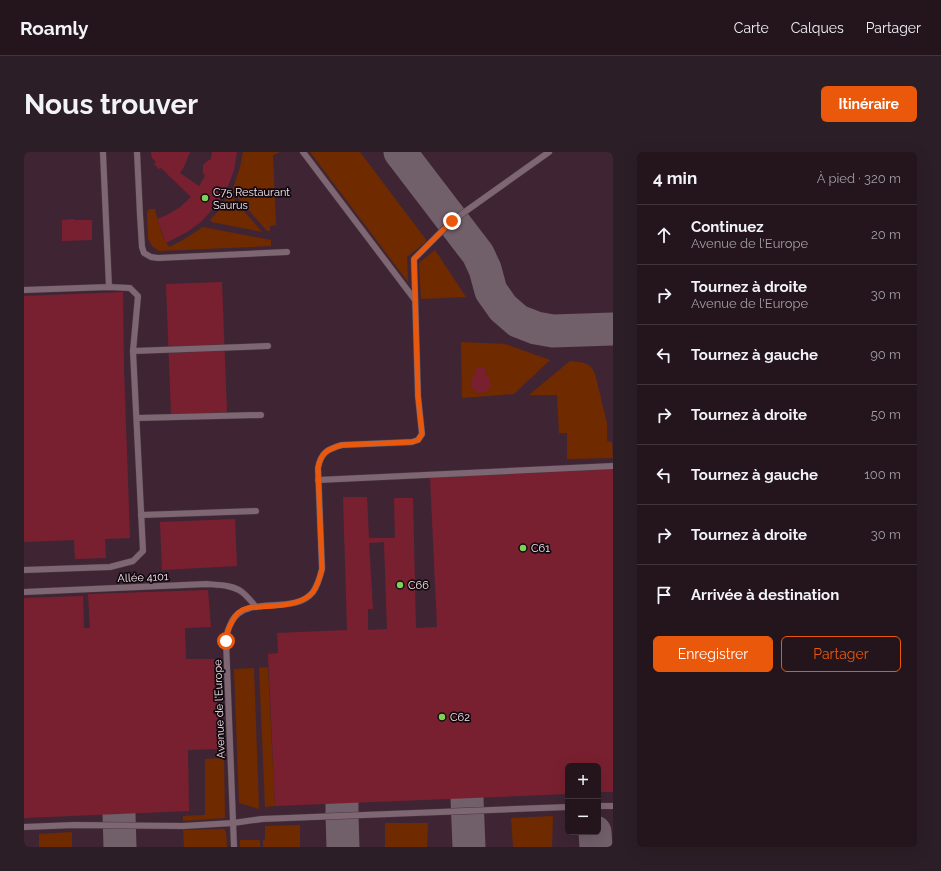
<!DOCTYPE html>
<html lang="fr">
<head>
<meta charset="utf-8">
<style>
	:root { --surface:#24151d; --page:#2c1e26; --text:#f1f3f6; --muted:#a39fa4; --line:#41343b; --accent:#ea580c }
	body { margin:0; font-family:Raleway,sans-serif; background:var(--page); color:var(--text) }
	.controls { position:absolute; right:12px; bottom:12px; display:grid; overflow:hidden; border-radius:6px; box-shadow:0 4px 16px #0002 }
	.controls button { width:36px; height:36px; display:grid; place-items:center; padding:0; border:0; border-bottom:1px solid var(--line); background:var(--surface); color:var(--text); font:20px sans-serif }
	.stop { position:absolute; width:12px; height:12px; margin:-9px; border:3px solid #ea580c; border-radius:50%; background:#fff }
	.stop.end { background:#ea580c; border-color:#fff; box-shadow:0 1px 4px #0008 }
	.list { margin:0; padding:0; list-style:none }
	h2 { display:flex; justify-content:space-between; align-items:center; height:52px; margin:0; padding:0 16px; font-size:17px }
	h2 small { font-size:13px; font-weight:400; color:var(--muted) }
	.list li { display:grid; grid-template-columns:26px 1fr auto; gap:12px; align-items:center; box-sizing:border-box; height:60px; padding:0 16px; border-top:1px solid var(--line) }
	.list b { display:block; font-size:15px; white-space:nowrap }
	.list p { margin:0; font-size:13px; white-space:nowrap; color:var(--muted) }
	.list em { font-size:13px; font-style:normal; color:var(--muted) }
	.actions { display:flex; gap:8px; padding:12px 16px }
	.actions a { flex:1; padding:9px 0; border:1px solid var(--accent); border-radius:6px; text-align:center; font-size:14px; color:var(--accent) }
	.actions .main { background:var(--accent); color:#fff }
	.icon { flex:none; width:22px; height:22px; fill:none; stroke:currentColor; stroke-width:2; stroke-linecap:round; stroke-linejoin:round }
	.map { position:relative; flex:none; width:589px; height:695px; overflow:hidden; border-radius:6px }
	header { display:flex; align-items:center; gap:24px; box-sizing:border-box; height:56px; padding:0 20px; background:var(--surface); border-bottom:1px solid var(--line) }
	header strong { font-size:19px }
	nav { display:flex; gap:22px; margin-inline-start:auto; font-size:14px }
	.intro { display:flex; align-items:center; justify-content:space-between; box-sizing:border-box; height:96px; padding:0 24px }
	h1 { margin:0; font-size:28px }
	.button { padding:10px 18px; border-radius:6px; background:var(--accent); color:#fff; font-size:14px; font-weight:700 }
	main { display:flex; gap:24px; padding:0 24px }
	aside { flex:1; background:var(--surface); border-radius:6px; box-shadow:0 4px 16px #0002 }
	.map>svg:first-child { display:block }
</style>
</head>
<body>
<header>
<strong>Roamly</strong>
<nav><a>Carte</a><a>Calques</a><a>Partager</a></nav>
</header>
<div class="intro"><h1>Nous trouver</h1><a class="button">Itinéraire</a></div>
<main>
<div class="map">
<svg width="589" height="695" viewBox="0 0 589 695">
	<rect width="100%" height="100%" fill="#301c27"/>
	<!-- built -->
	<path fill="#3f2534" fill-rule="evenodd" d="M0 0H589V695H0ZM544 614H574V680H544Z"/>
	<!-- green -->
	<g fill="#702a00">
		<path d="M219 0H256L249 3 252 73 246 74V79H243L208 39 216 15Z"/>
		<path d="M286 0H336L403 89 383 105 384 130Z"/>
		<path d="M204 43 207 44 238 80 188 70 186 68 198 55Z"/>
		<path d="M125 57H131C134 69 137 84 145 95L159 88 179 75 247 88V94L135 99 128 94 124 86 123 60Z"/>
		<path d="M411 98 442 145 397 147 395 111Z"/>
		<path d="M437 190 481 192 526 208 490 242 438 246Z"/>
		<path d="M546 209C558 211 566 209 571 222L583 271V289L588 290 589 306 543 307V281H535L533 243H505Z"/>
		<path d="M244 515 251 654 241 655 235 516Z"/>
		<path d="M230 516 235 657 215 651 210 517Z"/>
		<path d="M200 606 201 666 159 669V664L181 663V607Z"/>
		<path d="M529 664 528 695H489L487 666Z"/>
		<path d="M361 671H404L403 695H361Z"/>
		<path d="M276 673V695H239V688L241 687V674Z"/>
		<path d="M200 677 202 680 203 695H160L159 678Z"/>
		<path d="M48 680V695H15V682Z"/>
		<rect x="216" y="688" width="20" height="7"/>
	</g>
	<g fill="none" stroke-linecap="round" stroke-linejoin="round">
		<!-- taxiway -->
		<g stroke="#715f69" stroke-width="33">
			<path d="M376 0 454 102 461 117 467 139 479 156 494 169 512 176 529 179 589 177"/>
			<path d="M443 646 445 695"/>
			<path d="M318 651V664L319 695"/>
			<path d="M95 662 96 695"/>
			<path d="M571 680 572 695"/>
		</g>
	</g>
	<!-- building -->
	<g fill="#792030" fill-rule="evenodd">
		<path d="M127 0H166L160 15 156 21 175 34 181 24 179 21V13L182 10 187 7 188 0H213L210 18 205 32 196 48 189 57 177 70 163 80 142 91 133 67 143 63 155 56 167 45 137 16 135 17 130 12 132 10 128 6Z"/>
		<path d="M50 67V68H68V88L38 89V68Z"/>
		<path d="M198 130 203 261 147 263 142 132Z"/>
		<path d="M99 140 100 217 106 386 81 387 82 406 51 407 50 388 0 390V144Z"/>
		<path d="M461 215V222L465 225 467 232 464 238 461 240 455 241 452 240 447 235V229L448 225 452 222 451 216Z"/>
		<path d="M589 317V640H574V614H544V642L251 654 244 502 254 501 253 481 323 478 319 345H343L345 386H371L370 346H389L392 476 413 475 406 325ZM360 390 363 477 344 478V457H349L345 391Z"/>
		<path d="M211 367 213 414 138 418 136 370Z"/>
		<path d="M184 438 187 475 161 476 162 507H192L194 597 164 598 165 659 0 666V446L59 444 60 476H66L64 442Z"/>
	</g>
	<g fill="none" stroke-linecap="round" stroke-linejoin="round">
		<defs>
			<g id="service">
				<path d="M113 0 116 63 118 95 120 101 127 105 134 106 263 100"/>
				<path d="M279 0 391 148"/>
				<path d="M79 1 85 135"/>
				<path d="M0 138 85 135 106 136 114 144 109 199 119 399 109 409 86 415 0 418"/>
				<path d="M109 199 244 194"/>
				<path d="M113 266 237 263"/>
				<path d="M294 328 589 314"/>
				<path d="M117 363 232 359"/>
				<path d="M0 440 183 432C195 433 209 433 218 440 223 444 228 450 232 455"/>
				<path d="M574 654H589"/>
				<path d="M0 675 50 673 159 674 209 671 238 667 544 655"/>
				<path d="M210 695 202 489C203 480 204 477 208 469 223 442 270 464 289 440 294 433 296 425 298 417L294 316C297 300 304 297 318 293L388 290 394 288 398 282 394 244 390 107 428 69 525 0"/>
			</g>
		</defs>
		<!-- service casing -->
		<use href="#service" stroke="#493842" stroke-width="7"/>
		<!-- service -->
		<use href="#service" stroke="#7e6673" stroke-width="6"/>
	</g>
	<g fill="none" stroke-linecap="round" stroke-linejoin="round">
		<!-- route -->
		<path stroke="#ea580c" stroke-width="5" d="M202 489C203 482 203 478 207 472 209 468 211 464 214 461 219 456 227 455 234 455 250 454 278 454 289 440 294 433 296 425 298 417L294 316C297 300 304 297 318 293L388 290 394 288 398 282 394 244 390 107 428 69"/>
	</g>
	<!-- markers -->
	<g fill="#7dd154" stroke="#12090e" stroke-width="1.5">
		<circle cx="181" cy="46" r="4"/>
		<circle cx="499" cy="396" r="4"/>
		<circle cx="376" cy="433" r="4"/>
		<circle cx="418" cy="565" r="4"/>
	</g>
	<g text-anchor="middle" stroke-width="3.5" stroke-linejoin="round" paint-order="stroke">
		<!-- poi labels -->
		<g font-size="11" fill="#faebf3" stroke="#12090e" text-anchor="start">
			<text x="189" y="44">C75 Restaurant<tspan x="189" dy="13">Saurus</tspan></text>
			<text x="507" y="400">C61</text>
			<text x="384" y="437">C66</text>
			<text x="426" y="569">C62</text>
		</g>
		<!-- street labels -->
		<g font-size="11" fill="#faebf3" stroke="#12090e">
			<text transform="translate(119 425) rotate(-2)" y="4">Allée 4101</text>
			<text transform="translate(195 557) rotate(-92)" y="4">Avenue de l'Europe</text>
		</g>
	</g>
</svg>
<div class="controls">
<button>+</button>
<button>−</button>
</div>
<div class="stop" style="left:202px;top:489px"></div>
<div class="stop end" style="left:428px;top:69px"></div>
</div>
<aside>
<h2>4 min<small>À pied · 320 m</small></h2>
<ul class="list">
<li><svg class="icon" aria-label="ahead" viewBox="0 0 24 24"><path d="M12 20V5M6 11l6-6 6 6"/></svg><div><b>Continuez</b><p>Avenue de l'Europe</p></div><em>20 m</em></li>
<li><svg class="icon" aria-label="right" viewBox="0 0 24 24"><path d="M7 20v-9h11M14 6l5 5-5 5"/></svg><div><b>Tournez à droite</b><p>Avenue de l'Europe</p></div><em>30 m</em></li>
<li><svg class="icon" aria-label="left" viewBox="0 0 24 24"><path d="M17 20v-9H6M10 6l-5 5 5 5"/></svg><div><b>Tournez à gauche</b></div><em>90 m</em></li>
<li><svg class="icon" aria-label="right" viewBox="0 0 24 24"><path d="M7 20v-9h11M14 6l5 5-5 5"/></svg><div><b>Tournez à droite</b></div><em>50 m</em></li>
<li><svg class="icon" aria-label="left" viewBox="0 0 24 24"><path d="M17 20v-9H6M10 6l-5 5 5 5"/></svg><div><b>Tournez à gauche</b></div><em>100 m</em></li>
<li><svg class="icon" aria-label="right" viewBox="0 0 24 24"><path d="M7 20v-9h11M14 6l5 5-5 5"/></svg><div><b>Tournez à droite</b></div><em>30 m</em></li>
<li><svg class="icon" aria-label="arrive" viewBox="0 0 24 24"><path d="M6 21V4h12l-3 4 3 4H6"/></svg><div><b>Arrivée à destination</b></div></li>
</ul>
<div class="actions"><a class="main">Enregistrer</a><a>Partager</a></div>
</aside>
</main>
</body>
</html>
